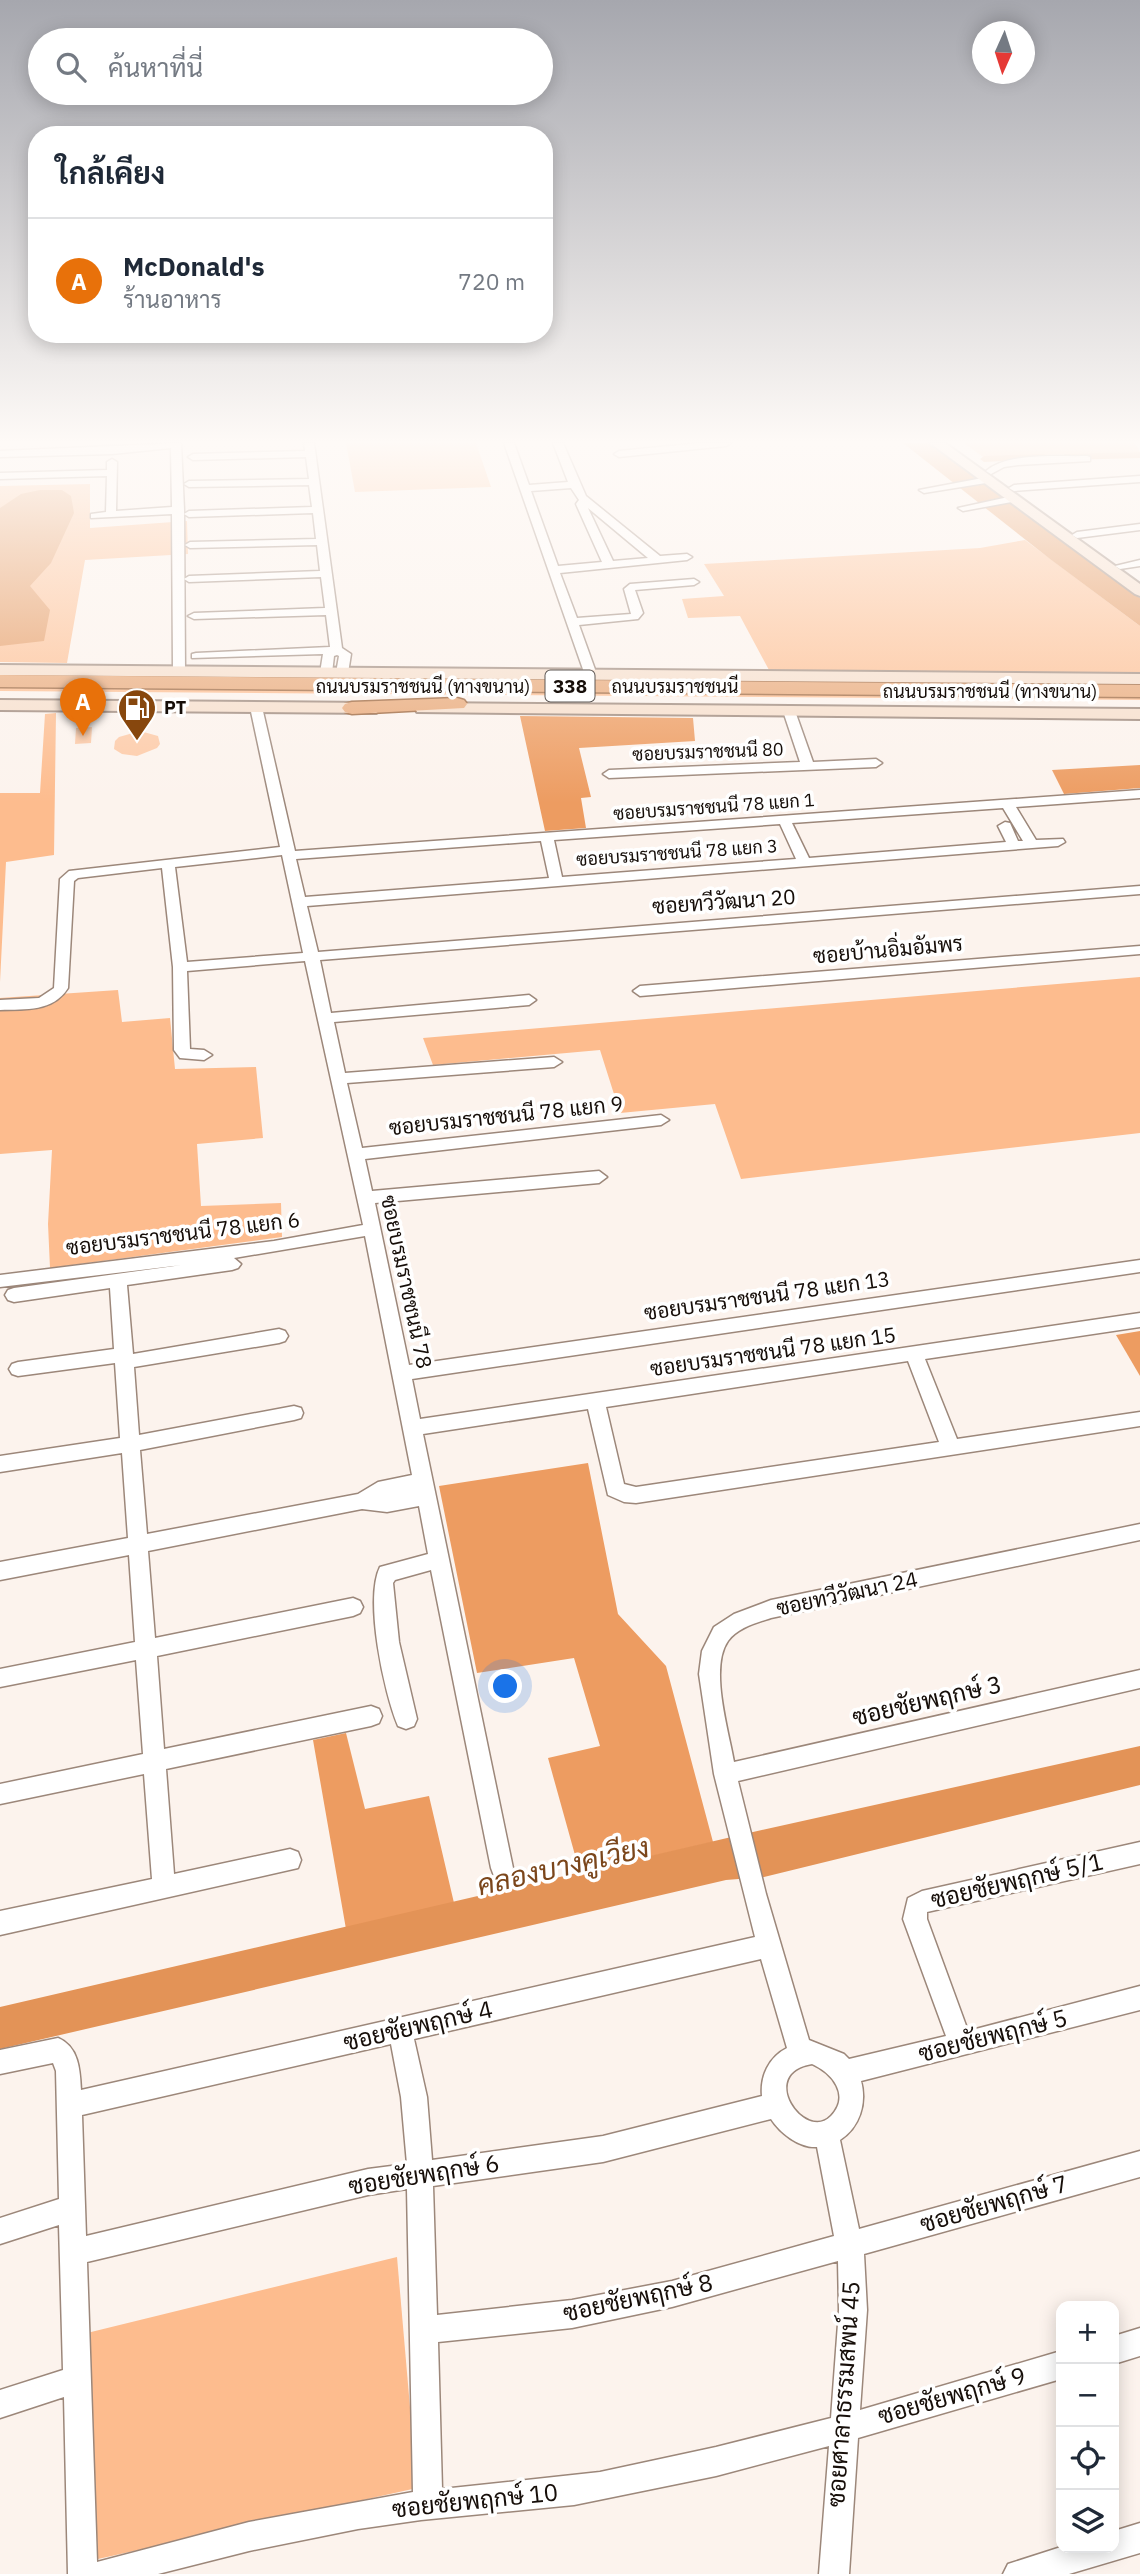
<!DOCTYPE html>
<html lang="th">
<head>
<meta charset="utf-8">
<style>
	:root { --surface:#fff; --page:#f2f2f3; --text:#1f2937; --muted:#747a83; --line:#e0e1e3; --accent:#ea580c }
	body { margin:0; font-family:"IBM Plex Sans",Sarabun,sans-serif; background:var(--page); color:var(--text) }
	.controls { position:absolute; right:21px; bottom:21px; display:grid; overflow:hidden; border-radius:14px; box-shadow:0 4px 18px #0003 }
	.controls button { width:63px; height:63px; display:grid; place-items:center; padding:0; border:0; border-bottom:2px solid var(--line); background:var(--surface); color:var(--text); font:35px sans-serif }
	.compass { position:absolute; left:972px; top:21px; width:63px; height:63px; border-radius:50%; background:var(--surface); box-shadow:0 4px 18px #0003; rotate:183deg }
	.you { position:absolute; left:506px; top:1687px; width:24px; height:24px; margin:-18px; border:5px solid #fff; border-radius:50%; background:#1a73e8; box-shadow:0 0 0 10px #1a73e833 }
	.badge { display:grid; place-items:center; width:46px; height:46px; border-radius:50%; background:var(--accent); color:#fff; font-size:23px; font-weight:700 }
	.pin { position:absolute; translate:-50% -58px; filter:drop-shadow(0 2px 4px #0008) }
	.pin::after { content:''; position:absolute; top:37px; width:24px; height:21px; background:inherit; clip-path:polygon(0 0,100% 0,50% 100%) }
	.list { margin:0; padding:0; list-style:none }
	h2 { display:flex; justify-content:space-between; align-items:center; height:91px; margin:0; padding:0 28px; font-size:30px }
	h2 small { font-size:23px; font-weight:400; color:var(--muted) }
	.list li { display:grid; grid-template-columns:46px 1fr auto; gap:21px; align-items:center; box-sizing:border-box; height:126px; padding:0 28px; border-top:2px solid var(--line) }
	.list b { display:block; font-size:26px; white-space:nowrap }
	.list p { margin:0; font-size:23px; white-space:nowrap; color:var(--muted) }
	.list em { font-size:23px; font-style:normal; color:var(--muted) }
	.icon { flex:none; width:38px; height:38px; fill:none; stroke:currentColor; stroke-width:2; stroke-linecap:round; stroke-linejoin:round }
	.map { position:relative; flex:none; width:1140px; height:2574px; overflow:hidden }
	.search { position:absolute; background:var(--surface); box-shadow:0 4px 18px #0003; left:28px; top:28px; width:525px; height:77px; display:flex; align-items:center; gap:18px; box-sizing:border-box; padding:0 24px; border-radius:38px; color:var(--muted); font-size:26px }
	.panel { position:absolute; background:var(--surface); box-shadow:0 4px 18px #0003; left:28px; top:126px; width:525px; height:217px; border-radius:28px }
	.map>svg:first-child { display:block }
</style>
</head>
<body>
<div class="map">
<svg width="1140" height="2574" viewBox="0 0 1140 2574">
	<rect width="100%" height="100%" fill="#fcf3ed"/>
	<!-- green -->
	<g fill="#fdbc8e">
		<path d="M346 443H476L491 487 355 492Z"/>
		<path d="M964 443H1135L1140 452 983 457Z"/>
		<path d="M90 484V528L187 521 188 554 85 560 67 663 0 662V486Z"/>
		<path d="M1025 540 1140 626V674L769 670 740 616 688 618 682 599 724 596 704 564 980 548Z"/>
		<path d="M0 685 1140 695V700L0 691Z"/>
		<path d="M56 713 54 855 6 862 0 982V793H40L45 714Z"/>
		<path d="M1140 977V1133L741 1179 715 1104 620 1113 600 1050 433 1065 423 1038Z"/>
		<path d="M118 990 122 1022 170 1018 175 1069 256 1067 263 1138 197 1144 201 1206 281 1203 282 1237 50 1268 48 1224 52 1150 0 1154V998Z"/>
		<path d="M397 2257 417 2488 98 2559 87 2333Z"/>
	</g>
	<!-- forest -->
	<g fill="#ed9c61">
		<path d="M520 716 693 718 695 741 579 748 591 797 581 798 586 828 545 831Z"/>
		<path d="M1140 765V788L1064 794 1052 770Z"/>
		<path d="M1140 1331V1376L1116 1335Z"/>
		<path d="M588 1463 618 1614 666 1666 713 1842 580 1873 548 1758 600 1746 574 1658 477 1673 439 1486Z"/>
		<path d="M346 1733 365 1809 429 1796 454 1903 346 1929 313 1740Z"/>
	</g>
	<!-- water -->
	<g fill="#e39357">
		<path d="M903 443H931L1140 598V626L1050 559Z"/>
		<path d="M40 490H62L71 496 74 513 51 563 30 586 50 610 44 641 0 646V508L21 494Z"/>
		<path d="M1140 1746V1785L764 1877 726 1880 0 2049V2007L753 1832Z"/>
	</g>
	<g fill="none" stroke-linecap="round" stroke-linejoin="round">
		<!-- canal -->
		<g fill="#e39357" fill-rule="evenodd">
			<path d="M1140 452V458L1065 460 1061 457 1065 454Z"/>
			<path d="M1043 454 1046 455V459L984 462 980 459 984 456Z"/>
		</g>
	</g>
	<!-- building -->
	<g fill="#fdcaa7">
		<path d="M92 727 91 743 75 744 76 728Z"/>
		<path d="M140 731 158 736 160 744 157 748 137 756 122 754 114 749 115 741 119 737Z"/>
	</g>
	<g fill="none" stroke-linecap="round" stroke-linejoin="round">
		<defs>
			<g id="minor">
				<path d="M181 443 184 510 185 672 179 676 173 672 172 514 91 518V514L106 512 107 476 0 479V473L107 470V462L112 459 117 462 116 511 172 507 171 448 112 454 0 457V451Z"/>
				<path d="M304 443H314L342 648 351 654 348 673 342 677 336 673 339 656 337 655 334 656 332 673 326 677 320 673 323 654 192 658V654L196 653 330 647 326 615 194 619 188 616 194 613 325 608 321 577 189 582 184 579 189 576 320 571 317 545 190 548 185 545 190 542 316 539 313 513 189 517 184 514 189 511 312 507 309 485 189 487 184 484 189 481 309 479 306 457 193 460 188 457 193 454 305 451Z"/>
				<path d="M504 443H514L529 485 568 482 553 443H563L586 496 660 556 687 554 692 557 687 560 560 573 577 618 631 614 624 589 630 584 694 579 699 582 694 585 635 590 643 613 638 619 579 625 597 675 595 678 585 675ZM571 488 579 500 576 504 602 562 558 566 531 491ZM588 508 648 558 613 561Z"/>
				<path d="M700 443H731L726 446 619 457 614 454 619 451Z"/>
				<path d="M1087 456 1090 457V461L1018 465 1004 467 991 474 986 471C1007 452 1059 457 1087 456Z"/>
				<path d="M1140 476V482L1014 491 1009 488 1014 485Z"/>
				<path d="M988 477 992 478V482L924 493 919 490Z"/>
				<path d="M1013 496 1018 499 1017 501 963 511 958 508Z"/>
				<path d="M1140 524V530L1077 538 1072 535 1077 532Z"/>
				<path d="M1140 560V566L1120 569 1115 566Z"/>
				<path d="M256 703 262 707 295 851 1140 790V798L1016 807 1036 840 1063 839 1065 842 1058 846 307 906 318 952 1140 886V894L320 960 331 1013 529 995 536 1000 529 1005 334 1022 345 1073 554 1057 562 1062 554 1067 347 1083 362 1148 661 1115 669 1120 661 1125 365 1159 372 1191 599 1171 607 1177 599 1183 375 1203 409 1365 1140 1260V1272L412 1379 420 1419 1140 1313V1327L925 1359 957 1439 1140 1412V1426L636 1503 624 1502 608 1495 588 1409 423 1434 513 1868 510 1876 502 1879 494 1876 491 1868 431 1570 395 1580 393 1583 399 1642 417 1719 414 1726 406 1729 398 1726C384 1693 364 1599 380 1567L428 1554 419 1506 387 1512 362 1509 148 1551 155 1638 353 1598 360 1601 363 1607 360 1613 353 1616 157 1656 164 1749 371 1706 379 1709 382 1716 379 1723 371 1726 166 1769 174 1874 290 1849 298 1852 301 1860 298 1868 0 1935V1911L152 1879 144 1774 0 1804V1784L143 1754 136 1660 0 1687V1669L135 1642 129 1555 0 1580V1562L128 1538 122 1453 0 1472V1456L120 1438 115 1363 18 1376 12 1374 9 1369 12 1364 18 1362 114 1349 110 1288 14 1302 8 1300 5 1295 8 1290 14 1288 182 1265 0 1287V1275L274 1241 363 1225 305 961 187 971 190 1049 204 1050 212 1055 204 1060 180 1058 174 1050 173 967 162 868 78 878 74 881 68 988C53 1012 26 1009 0 1010V1000L39 998 54 988 60 879 69 871 280 847 250 707ZM1003 808 1023 841H1018L1010 823 1005 822 998 826 1006 842 809 858 792 823ZM780 824 796 859 562 877 554 840ZM541 841 549 878 305 897 296 859ZM282 855 303 953 187 962 175 867ZM365 1236 412 1475 378 1482 358 1494 147 1534 140 1450 294 1420 301 1418 303 1413 301 1408 294 1406 139 1435 134 1367 279 1343 285 1341 288 1336 285 1331 279 1329 133 1354 127 1285 232 1270 238 1268 241 1264 234 1258ZM908 1361 939 1442 636 1487 624 1484 606 1407Z"/>
				<path d="M789 707 795 711 813 762 876 759 882 763 876 767 609 778 603 774 609 770 800 762 783 711Z"/>
				<path d="M1140 946V954L640 996 633 991 640 986Z"/>
				<path d="M1140 1524V1540L771 1618C756 1623 737 1628 728 1641 709 1668 729 1732 734 1762L1140 1670V1688L738 1781 766 1894 809 2040 844 2054 849 2059 946 2036 903 1919 908 1898 922 1891 1140 1842V1864L927 1912V1919L968 2031 1140 1986V2010L861 2081C867 2103 860 2127 840 2140L859 2229 1140 2151V2177L864 2254 867 2310 860 2410 1061 2351V2379L858 2438 849 2574H819L829 2446 716 2476 574 2505 421 2520 358 2529 249 2551 158 2574H68L64 2397 0 2418V2390L63 2370 59 2225 0 2244V2218L59 2199 56 2071 53 2063 0 2074V2050L58 2038C79 2047 80 2070 81 2090L755 1937 714 1774 699 1674 702 1651 714 1627 734 1614 771 1600ZM761 1959 787 2048C769 2057 760 2076 762 2096L603 2136 432 2160 427 2097 414 2039ZM391 2044 401 2097 407 2164 368 2169 86 2236 82 2115ZM812 2064C832 2073 851 2095 831 2116 805 2143 756 2073 812 2064ZM771 2119C780 2133 799 2148 817 2147L834 2236 672 2281 572 2300 437 2315 433 2186 603 2162ZM407 2189 413 2492 249 2522 97 2562 87 2262 368 2195ZM838 2261 839 2310 831 2418 716 2447 600 2472 442 2489 438 2342 572 2328 672 2307Z"/>
				<path d="M1140 2328V2356L1114 2364V2336Z"/>
				<path d="M1140 2523V2553L1069 2574H1003L1008 2564 1061 2547 1114 2548V2531Z"/>
			</g>
			<g id="secondary">
				<path d="M930 443H945L1140 584V596L1135 594Z"/>
				<path d="M0 665 1140 674V684L0 675Z"/>
				<path d="M0 700 376 703 384 708 376 713 0 710Z"/>
				<path d="M423 703 1140 709V719L417 712 415 708Z"/>
			</g>
			<g id="trunk">
				<path d="M0 675 1140 685V697L0 687Z"/>
				<path d="M457 698 464 700 467 704 464 708 352 714 345 712 342 708 345 704 352 702Z"/>
			</g>
		</defs>
		<!-- minor casing -->
		<use href="#minor" stroke="#9c877a" stroke-width="3"/>
		<!-- secondary casing -->
		<use href="#secondary" stroke="#9c877a" stroke-width="4"/>
		<!-- trunk casing -->
		<use href="#trunk" stroke="#9b6339" stroke-width="3"/>
		<!-- minor -->
		<use href="#minor" fill="#fff" fill-rule="evenodd"/>
		<!-- secondary -->
		<use href="#secondary" fill="#f6decb" fill-rule="evenodd"/>
		<!-- trunk -->
		<use href="#trunk" fill="#e8a776" fill-rule="evenodd"/>
	</g>
	<!-- sky -->
	<linearGradient id="sky" x2="0" y2="1"><stop stop-color="#a6a7ae"/><stop offset="0.55" stop-color="#fefaf7"/><stop offset="1" stop-color="#fefaf7" stop-opacity="0"/></linearGradient>
	<rect width="1140" height="803" fill="url(#sky)"/>
	<!-- icons -->
	<defs>
		<symbol id="fuel-pin" viewBox="-11 -11 22 30"><path d="M0 17L-7.5 6A9.5 9.5 0 1 1 7.5 6Z" fill="#87470d" stroke="#fff"/><path d="M-5.5-6h7V0h2V4h1.3V-2.5L3-4.5l.8-.8L6-3V5H2.5V1h-1V6h-7ZM-4.2-4.7v3.2H.2V-4.7Z" fill="#fff"/></symbol>
	</defs>
	<g fill-rule="evenodd">
		<use href="#fuel-pin" x="115" y="686" width="44" height="60"/>
	</g>
	<g text-anchor="middle" stroke-width="7" stroke-linejoin="round" paint-order="stroke">
		<!-- far-street labels -->
		<g font-size="18" fill="#160e09" stroke="#fff">
			<text x="423" y="693">ถนนบรมราชชนนี (ทางขนาน)</text>
			<text x="675" y="693">ถนนบรมราชชนนี</text>
			<text x="990" y="698">ถนนบรมราชชนนี (ทางขนาน)</text>
			<text transform="translate(708 752) rotate(-2)" y="6">ซอยบรมราชชนนี 80</text>
			<text transform="translate(714 807) rotate(-4)" y="6">ซอยบรมราชชนนี 78 แยก 1</text>
			<text transform="translate(677 853) rotate(-4)" y="6">ซอยบรมราชชนนี 78 แยก 3</text>
		</g>
		<!-- far-poi labels -->
		<g font-size="18" font-weight="bold" fill="#160e09" stroke="#fff" text-anchor="start">
			<text x="164" y="714">PT</text>
		</g>
		<!-- shield labels -->
		<rect fill="#fff" stroke="#5c5653" stroke-width="2" x="545.5" y="670.5" width="49" height="31" rx="5"/>
		<g font-size="19" font-weight="bold" fill="#160e09">
			<text x="570" y="693">338</text>
		</g>
		<!-- street labels -->
		<g font-size="21" fill="#160e09" stroke="#fff">
			<text transform="translate(724 902) rotate(-4)" y="7">ซอยทวีวัฒนา 20</text>
			<text transform="translate(888 950) rotate(-5)" y="7">ซอยบ้านอิ่มอัมพร</text>
			<text transform="translate(506 1116) rotate(-6)" y="7">ซอยบรมราชชนนี 78 แยก 9</text>
			<text transform="translate(183 1234) rotate(-7)" y="7">ซอยบรมราชชนนี 78 แยก 6</text>
			<text transform="translate(406 1282) rotate(78)" y="7">ซอยบรมราชชนนี 78</text>
			<text transform="translate(767 1296) rotate(-8)" y="7">ซอยบรมราชชนนี 78 แยก 13</text>
			<text transform="translate(773 1352) rotate(-8)" y="7">ซอยบรมราชชนนี 78 แยก 15</text>
			<text transform="translate(847 1594) rotate(-12)" y="7">ซอยทวีวัฒนา 24</text>
		</g>
		<!-- near-street labels -->
		<g font-size="24" fill="#160e09" stroke="#fff">
			<text transform="translate(927 1701) rotate(-13)" y="8">ซอยชัยพฤกษ์ 3</text>
			<text transform="translate(1017 1881) rotate(-13)" y="8">ซอยชัยพฤกษ์ 5/1</text>
			<text transform="translate(418 2026) rotate(-13)" y="8">ซอยชัยพฤกษ์ 4</text>
			<text transform="translate(993 2036) rotate(-14)" y="8">ซอยชัยพฤกษ์ 5</text>
			<text transform="translate(424 2175) rotate(-9)" y="8">ซอยชัยพฤกษ์ 6</text>
			<text transform="translate(994 2204) rotate(-16)" y="8">ซอยชัยพฤกษ์ 7</text>
			<text transform="translate(638 2298) rotate(-12)" y="8">ซอยชัยพฤกษ์ 8</text>
			<text transform="translate(844 2394) rotate(-86)" y="8">ซอยศาลาธรรมสพน์ 45</text>
			<text transform="translate(952 2396) rotate(-16)" y="8">ซอยชัยพฤกษ์ 9</text>
			<text transform="translate(475 2501) rotate(-6)" y="8">ซอยชัยพฤกษ์ 10</text>
		</g>
		<!-- near-water labels -->
		<g font-size="28" font-style="italic" fill="#7b461b" stroke="#fff">
			<text transform="translate(563 1866) rotate(-13)" y="10">คลองบางคูเวียง</text>
		</g>
	</g>
</svg>
<div class="controls">
<button>+</button>
<button>−</button>
<button><svg class="icon" aria-label="locate" viewBox="0 0 24 24"><circle cx="12" cy="12" r="6"/><path d="M12 2v4M12 18v4M2 12h4M18 12h4"/></svg></button>
<button><svg class="icon" aria-label="layers" viewBox="0 0 24 24"><path d="M12 4l9 5-9 5-9-5zM3 14l9 5 9-5"/></svg></button>
</div>
<svg class="compass" viewBox="-18 -18 36 36"><path d="M0-13l5 13h-10z" fill="#e53935"/><path d="M0 13l5-13h-10z" fill="#747a83"/></svg>
<div class="you"></div>
<div class="pin badge" style="left:83px;top:736px;background:#e8710a">A</div>
<div class="search"><svg class="icon" aria-label="search" viewBox="0 0 24 24"><circle cx="10" cy="10" r="6"/><path d="M15 15l6 6"/></svg>ค้นหาที่นี่</div>
<section class="panel">
<h2>ใกล้เคียง<small></small></h2>
<ul class="list">
<li><span class="badge" style="background:#e8710a">A</span><div><b>McDonald's</b><p>ร้านอาหาร</p></div><em>720 m</em></li>
</ul>
</section>
</div>
</body>
</html>
